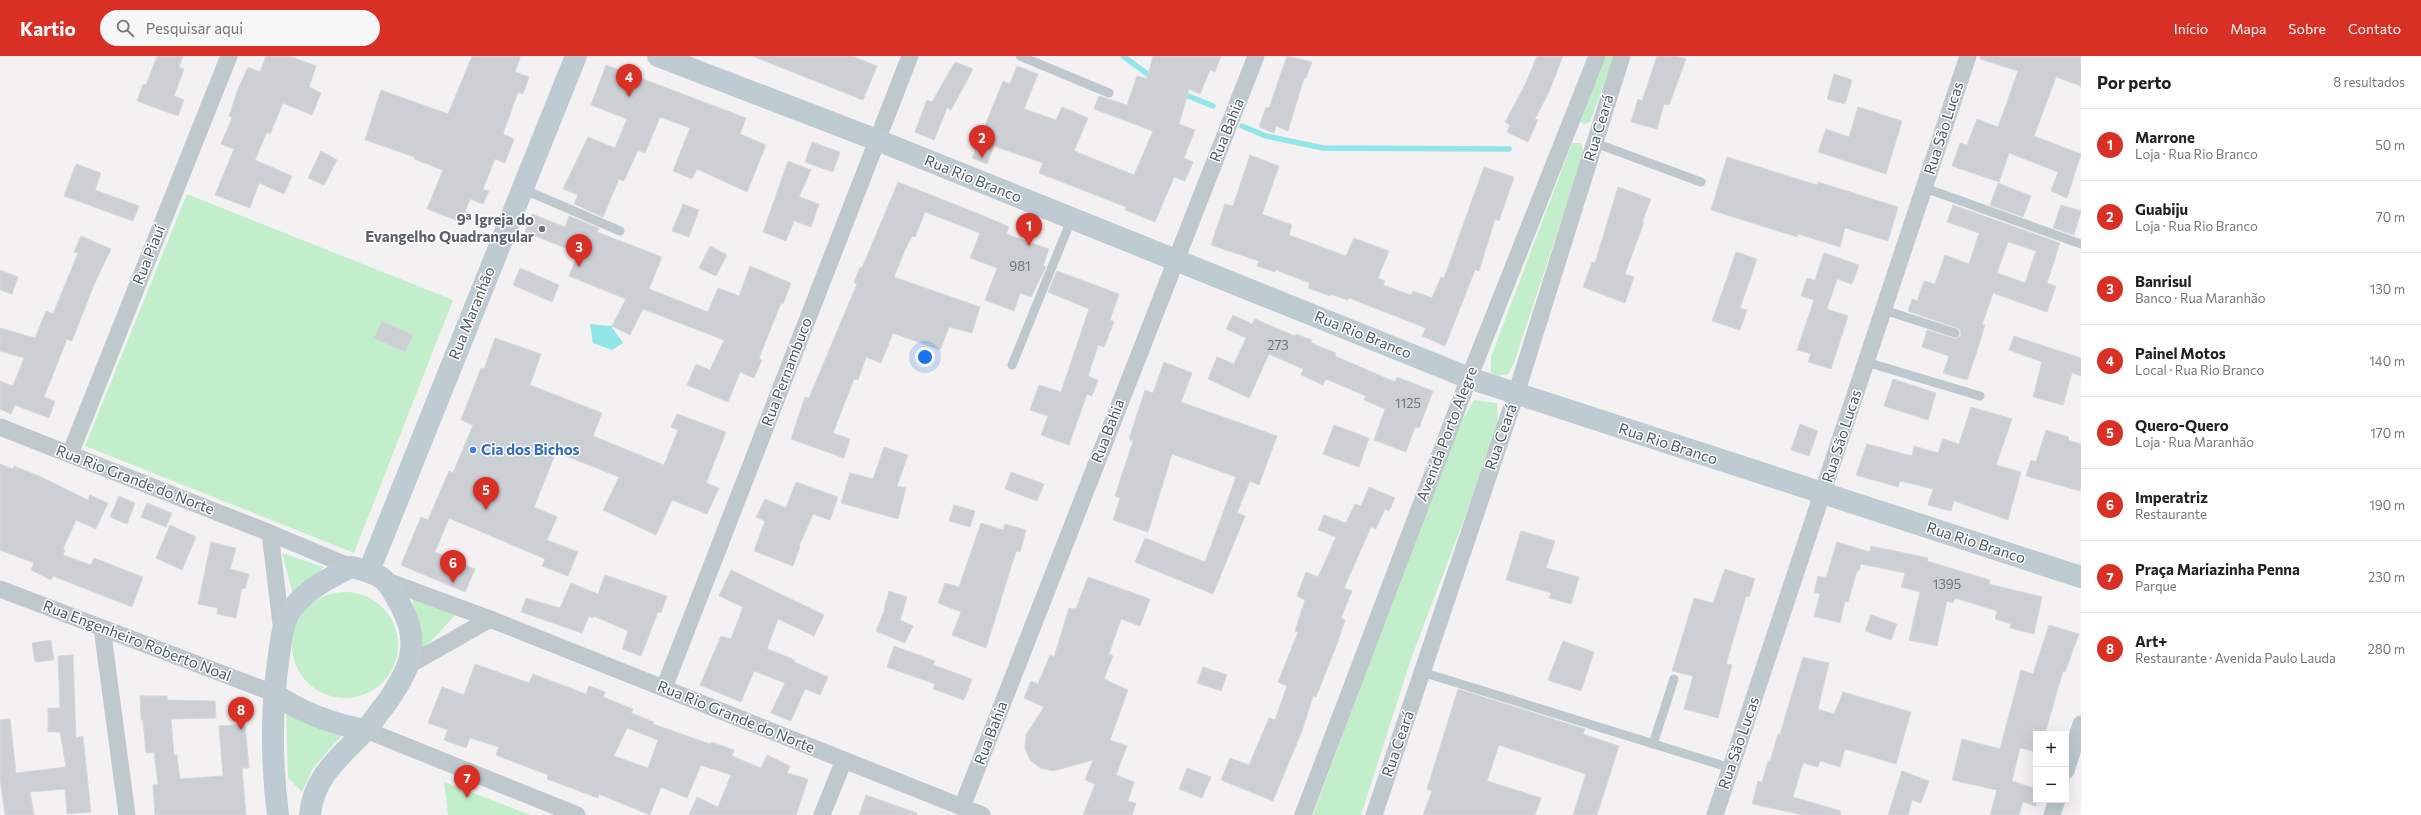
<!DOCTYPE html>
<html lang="pt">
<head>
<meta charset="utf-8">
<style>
	:root { --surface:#fff; --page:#f6f6f6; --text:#222; --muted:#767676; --line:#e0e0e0; --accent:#d93025 }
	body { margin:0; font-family:Commissioner,sans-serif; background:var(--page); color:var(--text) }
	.controls { position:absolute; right:12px; bottom:12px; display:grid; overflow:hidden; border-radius:0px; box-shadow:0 4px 16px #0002 }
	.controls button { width:36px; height:36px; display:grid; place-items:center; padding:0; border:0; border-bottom:1px solid var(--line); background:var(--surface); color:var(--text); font:20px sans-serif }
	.you { position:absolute; left:925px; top:301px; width:14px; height:14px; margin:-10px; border:3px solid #fff; border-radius:50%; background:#1a73e8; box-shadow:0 0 0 6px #1a73e833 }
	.badge { display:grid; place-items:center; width:26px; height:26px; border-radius:50%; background:var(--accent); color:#fff; font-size:13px; font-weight:700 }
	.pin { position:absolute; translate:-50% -33px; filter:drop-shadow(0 1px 2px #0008) }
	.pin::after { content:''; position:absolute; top:21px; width:14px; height:12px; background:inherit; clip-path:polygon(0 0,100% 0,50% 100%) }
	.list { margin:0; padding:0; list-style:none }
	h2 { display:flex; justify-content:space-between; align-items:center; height:52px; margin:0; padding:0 16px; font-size:17px }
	h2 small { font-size:13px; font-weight:400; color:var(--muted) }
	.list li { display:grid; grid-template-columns:26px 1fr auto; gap:12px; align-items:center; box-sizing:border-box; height:72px; padding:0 16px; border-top:1px solid var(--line) }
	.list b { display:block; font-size:15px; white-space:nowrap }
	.list p { margin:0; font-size:13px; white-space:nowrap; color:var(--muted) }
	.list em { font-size:13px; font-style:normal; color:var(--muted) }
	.icon { flex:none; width:22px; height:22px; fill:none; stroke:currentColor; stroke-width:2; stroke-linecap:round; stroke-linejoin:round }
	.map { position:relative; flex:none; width:2081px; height:759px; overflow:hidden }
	header { display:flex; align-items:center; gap:24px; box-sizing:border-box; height:56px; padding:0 20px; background:var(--accent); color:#fff }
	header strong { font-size:19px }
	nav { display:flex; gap:22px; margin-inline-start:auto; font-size:14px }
	.search { width:280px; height:36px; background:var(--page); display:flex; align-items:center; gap:10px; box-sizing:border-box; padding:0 14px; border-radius:22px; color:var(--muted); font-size:15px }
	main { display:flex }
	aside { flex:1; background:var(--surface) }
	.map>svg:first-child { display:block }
</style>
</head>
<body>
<header>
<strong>Kartio</strong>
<div class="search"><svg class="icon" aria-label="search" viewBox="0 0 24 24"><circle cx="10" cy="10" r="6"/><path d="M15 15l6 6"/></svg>Pesquisar aqui</div>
<nav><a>Início</a><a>Mapa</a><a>Sobre</a><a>Contato</a></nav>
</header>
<main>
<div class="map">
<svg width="2081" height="759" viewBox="0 0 2081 759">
	<rect width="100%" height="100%" fill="#f4f1f2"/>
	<!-- green -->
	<g fill="#c3eecc">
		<path d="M1606 0H1613L1611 9 1590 66 1584 68 1580 65 1596 20Z"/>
		<path d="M1572 87H1581L1584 96 1514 307 1508 318 1496 320 1491 316V301Z"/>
		<path d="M187 138 453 244 354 497 85 390Z"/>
		<path d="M1474 344 1497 347 1498 374 1412 600 1361 759H1313L1454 379Z"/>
		<path d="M282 497 324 511 294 542Z"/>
		<circle cx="345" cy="589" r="53"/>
		<path d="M412 540 456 558 421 596Z"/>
		<path d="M286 657 342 679 313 712 302 736 288 722Z"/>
		<path d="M444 726 530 759H448Z"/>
	</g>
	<!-- water -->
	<path fill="#92e6e9" d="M590 268 611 270 623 287 612 294 593 287Z"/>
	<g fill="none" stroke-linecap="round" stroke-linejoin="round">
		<!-- stream -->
		<g stroke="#92e6e9" stroke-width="5.5">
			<path d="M1123 0 1153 22"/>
			<path d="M1181 37 1213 50"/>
			<path d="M1242 70 1266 80 1323 92 1509 93"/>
		</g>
	</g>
	<!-- building -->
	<g fill="#cccfd3" stroke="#d6d9dc" fill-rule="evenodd">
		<path d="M157 0H183L179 11 184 13 174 40 184 44 178 60 137 45 143 28 146 29Z"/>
		<path d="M266 0H289L316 10 309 31 321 37 312 59 283 47 270 78 267 76 255 104 292 120 284 138 259 127 250 152 215 139 234 93 221 88 232 62 229 60 238 33 248 11 260 16Z"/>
		<path d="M472 0H521L515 16 529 21 523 38 518 36 503 78 514 83 505 107 495 103 483 133 489 135 483 148 470 143 461 166 427 153 443 114 414 103 415 101 365 84 381 34 448 58Z"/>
		<path d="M752 0H852L877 10 863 44Z"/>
		<path d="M1153 0H1221L1215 16 1210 14 1200 38 1189 33 1179 68 1195 74 1184 102 1193 106 1185 125 1174 121 1155 166 1125 154 1126 151 1039 117 1043 107 994 90 987 108 972 102 1003 25 1010 28 1017 10 1038 18 1024 53 1056 64 1062 51 1088 62 1074 95 1134 119 1153 75 1094 53 1099 40 1127 49 1137 20 1147 23Z"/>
		<path d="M1287 0 1312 6 1306 22H1304L1288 75 1276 70 1274 77 1259 71 1266 51 1269 52Z"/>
		<path d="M1537 0H1563L1549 36 1535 63 1538 64 1528 86 1507 76 1510 69 1505 66 1525 29Z"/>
		<path d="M1657 0H1676L1686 3 1669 49 1664 48 1657 73 1631 66 1638 43 1642 45Z"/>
		<path d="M1981 0H2081V30L2056 21 2034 80 2081 98 2067 142 2051 135 2058 116 2009 97 1999 126 1952 110 1960 87 1967 89 1977 63 1998 71 2018 15 1980 3Z"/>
		<path d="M955 6 973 13 951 54 947 52 934 84 915 76 927 44 932 46Z"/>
		<path d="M606 9 746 62 740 78 766 89 747 136 697 113 692 123 673 115 690 72 660 61 645 97 638 94 624 125 619 123 603 161 574 148 578 139 563 133 588 81 615 92 627 63 591 49Z"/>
		<path d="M1834 18 1852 24 1845 48 1827 43Z"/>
		<path d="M1858 51 1902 65 1886 118 1818 96 1826 73 1849 81Z"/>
		<path d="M812 86 840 96 833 116 805 106Z"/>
		<path d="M321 95 337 104 324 129 308 122Z"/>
		<path d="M1250 99 1279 110 1262 158 1292 169 1289 179 1346 200 1354 182 1389 195 1378 222 1385 225 1383 229 1411 239 1413 235 1432 242 1441 221 1444 222 1484 111 1514 121 1499 165 1495 163 1479 215 1475 214 1445 290 1422 280 1426 272 1349 242 1348 244 1330 238V240L1308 232 1310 227 1276 214 1275 216 1257 210 1259 205 1211 189 1225 148 1233 150Z"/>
		<path d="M1727 101 1817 129 1818 126 1898 151 1888 185 1845 172 1840 191 1798 178 1797 181 1711 154Z"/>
		<path d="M788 105 811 114 799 141 819 148 811 171 794 165 786 185 763 176Z"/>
		<path d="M76 108 101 117 95 134 139 150 133 165 64 140Z"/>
		<path d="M898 126 984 160 1009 171 1006 178 1049 193 1043 210 1046 211 1031 241 1020 237 1014 255 985 244 997 212 970 202 980 177 925 156 915 181 912 180 905 194 894 221 980 251 972 277 949 271 940 294 893 277 881 307 866 301 858 324 854 323 833 377 850 383 844 402 791 383 805 341 809 342 857 228 854 227 860 211 862 212Z"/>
		<path d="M1998 127 2031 140 2023 161 1990 149Z"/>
		<path d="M1618 131 1651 143 1642 166H1644L1625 218 1634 221 1625 247 1583 231 1592 206 1595 207Z"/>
		<path d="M683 148 699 154 689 181 672 175Z"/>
		<path d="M1953 149 2060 187 2047 227 2056 230 2047 256 1993 237 1982 269H1985L1976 298 1967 324 1943 317 1949 300 1922 291 1927 274 1956 283 1961 279 1960 273 1908 255 1912 243 1917 245 1924 225 1935 228 1945 199 1969 208 1979 177 1947 166ZM2008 186 2036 195 2025 227 1997 217Z"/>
		<path d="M2061 149 2081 155 2074 179 2053 172Z"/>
		<path d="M532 158 565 171 569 160 599 172 597 176 662 201 649 233 708 256 718 232 739 240 750 210 791 227 783 248 781 247 759 302 762 304 754 322 740 316 728 346 687 329 696 308 710 314 724 284 643 253 630 279 612 270 626 243 569 220 578 197 525 176Z"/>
		<path d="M81 180 111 193 93 231 72 285 67 283 44 341 55 345 49 362 15 349 11 358 0 353V325L13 330 24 302 0 295V272L35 282 46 255 53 258 78 197 74 196Z"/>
		<path d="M710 190 727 199 716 220 699 212Z"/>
		<path d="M1736 196 1757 203 1740 252 1747 254 1740 274 1712 265Z"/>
		<path d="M1824 197 1859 209 1852 228 1837 223 1827 253 1848 260 1831 313 1808 306 1811 298 1797 294 1814 244 1801 240 1807 222 1815 224Z"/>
		<path d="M520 212 559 229 552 246 513 229Z"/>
		<path d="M0 214 18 221 12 238 0 234Z"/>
		<path d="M1057 215 1119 238 1110 264 1114 266 1104 291 1098 289 1088 320 1098 324 1092 340 1087 338 1069 389 1041 379 1048 360 1030 354 1039 329 1061 336 1089 253 1048 236Z"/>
		<path d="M1233 259 1252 268 1255 263 1295 280 1296 278 1312 284 1311 287 1336 297 1335 300 1395 326 1397 321 1433 335 1419 372 1415 371 1406 396 1374 384 1385 353 1364 344 1366 340 1326 323 1323 329 1301 319 1303 313 1269 298 1249 342 1208 323 1217 301 1234 308 1246 282 1226 273Z"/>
		<path d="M382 265 413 279 405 296 374 282Z"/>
		<path d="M2014 280 2081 302V320L2072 317 2063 349 2033 341 2042 306 2009 294Z"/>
		<path d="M495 282 541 298 530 329 602 357 593 380 664 409 678 374 671 371 677 358 726 376 706 427 719 432 707 458 672 444 656 479 603 454 619 421 556 396 534 451 557 461 547 484 578 496 568 520 542 510 545 503 449 462 435 496 475 513 465 536 401 509 421 461 428 464 449 415 453 417 473 369 461 364 481 312 484 313Z"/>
		<path d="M1164 306 1192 317 1181 346 1277 380 1259 429 1250 425 1237 457 1245 460 1213 538 1135 506 1145 482 1205 506 1236 421 1172 398 1148 476 1113 464 1120 442 1115 440 1133 385 1129 383 1145 334 1153 337Z"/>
		<path d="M1893 323 1936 337 1928 364 1884 350Z"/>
		<path d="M1971 351 2012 363 1996 409 2021 416 2008 464 1954 445 1951 455 1928 449 1933 433 1900 425 1898 431 1856 419 1867 388 1912 400 1914 390 1938 397 1943 383 1959 388Z"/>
		<path d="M1800 368 1818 375 1809 400 1791 394Z"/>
		<path d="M1334 369 1369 382 1359 411 1323 398Z"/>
		<path d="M2046 374 2069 381 2068 384 2081 388V435L2026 420 2031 404 2036 406Z"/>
		<path d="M884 391 908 399 897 430 906 432 898 463 841 447 850 417 873 423Z"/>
		<path d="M0 408 13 413 14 410 41 421 88 444 90 439 108 447 96 473 76 464 63 493 65 494 63 499 91 509 94 502 143 521 132 551 53 520 51 524 31 514 34 507 0 494Z"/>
		<path d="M1011 416 1044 428 1037 445 1005 433Z"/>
		<path d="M796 426 838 441 830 464 813 458 799 490 800 491 793 510 754 495 765 465 756 461 765 443 786 452Z"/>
		<path d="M1369 431 1395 442 1389 455 1385 453 1376 473 1371 471 1344 532 1352 535 1341 562 1345 564 1337 588 1316 641 1313 640 1302 675 1273 745 1221 724 1230 702 1249 709 1269 662 1275 664 1287 630 1278 626 1298 576 1295 575 1305 544 1297 540 1306 516 1318 521 1336 481 1318 474 1324 459 1346 467 1355 448 1361 450Z"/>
		<path d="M119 440 135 447 127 468 110 461Z"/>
		<path d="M147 447 172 457 166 471 141 461Z"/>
		<path d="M954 449 975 455 970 471 949 465Z"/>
		<path d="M981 467 1003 474 1005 468 1026 474 1020 496 1016 495 986 592 952 579 961 556 938 547 945 527 959 531Z"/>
		<path d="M170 469 196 481 182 514 156 502Z"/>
		<path d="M1521 475 1555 485 1546 512 1579 521 1571 548 1549 542 1551 537 1506 524Z"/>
		<path d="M211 486 236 492 230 513 249 518 245 533 242 532 236 562 217 558 218 552 198 548Z"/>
		<path d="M1837 486 1870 496 1871 490 1914 499 1928 502 1927 505 1990 524 1989 528 2042 541 2034 578 2010 572 2011 568 1995 563 1997 555 1955 542 1953 547 1947 545 1937 590 1909 584 1920 536 1901 531 1905 517 1861 508 1859 515H1857L1848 546 1845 545 1840 567 1814 560 1820 538 1814 536 1818 520 1826 522Z"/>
		<path d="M1725 513 1755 523 1749 541 1746 540 1726 608 1732 609 1718 662 1684 653 1693 620 1672 615 1694 542 1713 547Z"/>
		<path d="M731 514 824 559 814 580 778 563 767 593 795 604 794 606 828 621 820 639 805 633 791 665 771 657 785 627 754 615 741 646 700 629 721 580 731 583 743 551 719 540Z"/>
		<path d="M605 519 667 540 661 557 658 556 641 600 622 593 628 575 594 560 593 562 589 560 582 577 521 556 526 542 560 552 571 527 598 538Z"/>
		<path d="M1088 521 1150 543 1140 570 1121 563 1109 598 1113 600 1104 623 1128 634 1110 684 1127 690 1116 719 1134 726 1128 745 1136 747 1132 759H1083L1095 728 1085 724 1093 704 1053 715 1040 712 1030 704 1025 692 1026 679 1044 651 1024 642 1031 625 1038 628 1050 599 1054 601 1069 552 1076 553Z"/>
		<path d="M889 535 907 541 900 564 913 570 905 587 876 575 885 553H884Z"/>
		<path d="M1871 559 1897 568 1891 584 1865 575Z"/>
		<path d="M2049 569 2079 578 2065 616 2063 615 2045 678H2036V696L2020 692 2012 725 2036 733V750L2023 746 2019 759H1990L1997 734 1952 724 1962 683 2000 693 2021 614 2033 618Z"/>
		<path d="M51 584 54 604 35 606 32 587Z"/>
		<path d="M1563 585 1594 596 1581 635 1548 624Z"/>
		<path d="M894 590 935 605 933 609 972 623 964 644 933 633 935 628 887 611Z"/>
		<path d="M73 599 76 682 83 680 91 756 67 758 65 733 30 736 34 759H5L0 722V664L10 663 16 717 66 711 60 676H48V652H60L58 600Z"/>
		<path d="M1803 601 1829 607 1818 653 1834 658 1843 636 1911 656 1896 708 1845 693 1840 711 1820 705 1818 711 1803 707 1793 741 1841 755 1840 759H1803L1752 748 1758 725 1762 726 1768 705 1770 706 1778 678H1780Z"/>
		<path d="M475 608 529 627 533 618 586 638 589 630 605 636 603 641 633 653 631 657 654 666 653 668 710 688 711 686 734 694 732 700 761 712 767 699 790 710 787 717 808 723 796 759H689L697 741 718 751 731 719 701 709 687 742 661 731 650 759 599 738 598 742 547 723 548 719 496 699 499 691 470 682 466 692 444 684 448 674 428 667 442 631 464 639ZM627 672 658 684 648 712 614 700Z"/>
		<path d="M1203 611 1227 619 1221 635 1197 627Z"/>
		<path d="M1458 633 1585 673 1583 678 1619 690 1597 759H1573L1586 718 1499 689 1487 725 1541 742 1535 759H1423L1432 735 1427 733Z"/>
		<path d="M140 640H167V644L215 645 216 662 171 663 174 699H177L180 723 223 720 219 670 245 668 249 712H242L246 759H155L153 729 158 728 154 696 146 697 143 664H141Z"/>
		<path d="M1187 712 1211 721 1202 742 1179 733Z"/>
		<path d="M1902 715 1929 725 1921 747 1912 744 1908 759H1888Z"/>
		<path d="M866 739 917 757 916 759H859Z"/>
	</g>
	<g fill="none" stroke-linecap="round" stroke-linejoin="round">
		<!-- lane -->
		<g stroke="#bec8cd" stroke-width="9">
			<path d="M1020 0 1109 37"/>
			<path d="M1595 87 1701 126"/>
			<path d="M1925 132 2081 188"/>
			<path d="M523 133 620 175"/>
			<path d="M1884 254 1955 277"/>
			<path d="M1866 306 1980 340"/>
			<path d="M1012 309 1072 162"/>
			<path d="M1422 616 1731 712"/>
			<path d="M1653 688 1674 623"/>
		</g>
		<!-- street -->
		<g stroke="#bec8cd" stroke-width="17">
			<path d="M0 371 270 477 351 511"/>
			<path d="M70 398 229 0"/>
			<path d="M270 477 282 576"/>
			<path d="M387 525 490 563 982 759"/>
			<path d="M0 533 273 637"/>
			<path d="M102 572 127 759"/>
			<path d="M409 609 490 563"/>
			<path d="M664 632 910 0"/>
			<path d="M366 674 577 759"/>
			<path d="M2066 715 2081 668"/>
			<path d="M962 751 1256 0"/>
			<path d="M822 759 844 704"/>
			<path d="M1303 759 1469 322 1597 0"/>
			<path d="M1374 759 1516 338 1622 0"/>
			<path d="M1715 759 1968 0"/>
			<path d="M2052 759 2057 744"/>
		</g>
		<!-- secondary -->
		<g stroke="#becbd2" stroke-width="22">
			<path d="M658 0 877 84 1469 322 2081 521"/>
			<path d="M369 515 576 0"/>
			<path d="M273 637C302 657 332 668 366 674"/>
			<path d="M278 759C271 705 271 652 279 599 281 584 283 565 292 553 307 533 329 522 351 511 385 519 386 522 402 552 422 591 408 616 385 649 378 657 372 667 365 675 340 701 313 721 310 759"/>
		</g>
	</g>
	<!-- markers -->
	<circle fill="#6b7280" stroke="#fff" stroke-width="1.5" cx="542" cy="173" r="4"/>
	<circle fill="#3f7fe0" stroke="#fff" stroke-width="1.5" cx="473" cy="394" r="4"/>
	<g text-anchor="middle" stroke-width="3" stroke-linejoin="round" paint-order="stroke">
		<!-- number labels -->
		<g font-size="13" fill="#6a767b">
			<text x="1020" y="215">981</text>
			<text x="1278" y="294">273</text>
			<text x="1408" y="352">1125</text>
			<text x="1947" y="533">1395</text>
		</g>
		<!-- street labels -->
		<g font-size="15" fill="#4a585e" stroke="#fff">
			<text transform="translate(1599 72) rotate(-73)" y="5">Rua Ceará</text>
			<text transform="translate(1944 72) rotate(-72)" y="5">Rua São Lucas</text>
			<text transform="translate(1227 74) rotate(-68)" y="5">Rua Bahia</text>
			<text transform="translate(973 123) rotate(22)" y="5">Rua Rio Branco</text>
			<text transform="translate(149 199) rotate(-68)" y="5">Rua Piauí</text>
			<text transform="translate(472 257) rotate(-68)" y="5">Rua Maranhão</text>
			<text transform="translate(1363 279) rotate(22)" y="5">Rua Rio Branco</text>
			<text transform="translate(787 316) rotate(-69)" y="5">Rua Pernambuco</text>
			<text transform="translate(1108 375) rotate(-69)" y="5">Rua Bahia</text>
			<text transform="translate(1447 378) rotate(-69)" y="5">Avenida Porto Alegre</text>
			<text transform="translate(1842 380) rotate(-72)" y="5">Rua São Lucas</text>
			<text transform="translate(1501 381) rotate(-71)" y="5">Rua Ceará</text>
			<text transform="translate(1668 388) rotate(18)" y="5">Rua Rio Branco</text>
			<text transform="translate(135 424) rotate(21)" y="5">Rua Rio Grande do Norte</text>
			<text transform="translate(1976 487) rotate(18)" y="5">Rua Rio Branco</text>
			<text transform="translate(137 585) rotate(21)" y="5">Rua Engenheiro Roberto Noal</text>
			<text transform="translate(736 661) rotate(22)" y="5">Rua Rio Grande do Norte</text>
			<text transform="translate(991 677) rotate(-69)" y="5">Rua Bahia</text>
			<text transform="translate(1739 687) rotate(-71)" y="5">Rua São Lucas</text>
			<text transform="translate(1398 688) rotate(-71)" y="5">Rua Ceará</text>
		</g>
		<!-- worship labels -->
		<g font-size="15" font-weight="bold" fill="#5b616d" stroke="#fff" text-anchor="end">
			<text x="534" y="169">9ª Igreja do<tspan x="534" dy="17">Evangelho Quadrangular</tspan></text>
		</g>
		<!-- shop labels -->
		<g font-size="15" font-weight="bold" fill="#366cbe" stroke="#fff" text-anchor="start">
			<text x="481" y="399">Cia dos Bichos</text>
		</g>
	</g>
</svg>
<div class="controls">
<button>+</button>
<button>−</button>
</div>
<div class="you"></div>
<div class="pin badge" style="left:1029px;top:190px">1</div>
<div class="pin badge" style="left:982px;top:102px">2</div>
<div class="pin badge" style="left:579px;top:211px">3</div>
<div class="pin badge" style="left:629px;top:41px">4</div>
<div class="pin badge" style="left:486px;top:454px">5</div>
<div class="pin badge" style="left:453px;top:527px">6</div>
<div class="pin badge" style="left:467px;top:742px">7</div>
<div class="pin badge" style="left:241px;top:674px">8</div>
</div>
<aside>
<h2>Por perto<small>8 resultados</small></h2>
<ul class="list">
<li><span class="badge">1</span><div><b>Marrone</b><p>Loja · Rua Rio Branco</p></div><em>50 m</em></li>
<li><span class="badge">2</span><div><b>Guabiju</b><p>Loja · Rua Rio Branco</p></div><em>70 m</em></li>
<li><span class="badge">3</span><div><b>Banrisul</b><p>Banco · Rua Maranhão</p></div><em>130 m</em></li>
<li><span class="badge">4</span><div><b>Painel Motos</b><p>Local · Rua Rio Branco</p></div><em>140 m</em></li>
<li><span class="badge">5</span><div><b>Quero-Quero</b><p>Loja · Rua Maranhão</p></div><em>170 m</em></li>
<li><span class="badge">6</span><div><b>Imperatriz</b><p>Restaurante</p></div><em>190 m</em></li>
<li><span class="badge">7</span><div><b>Praça Mariazinha Penna</b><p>Parque</p></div><em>230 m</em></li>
<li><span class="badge">8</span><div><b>Art+</b><p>Restaurante · Avenida Paulo Lauda</p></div><em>280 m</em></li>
</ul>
</aside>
</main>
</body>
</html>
